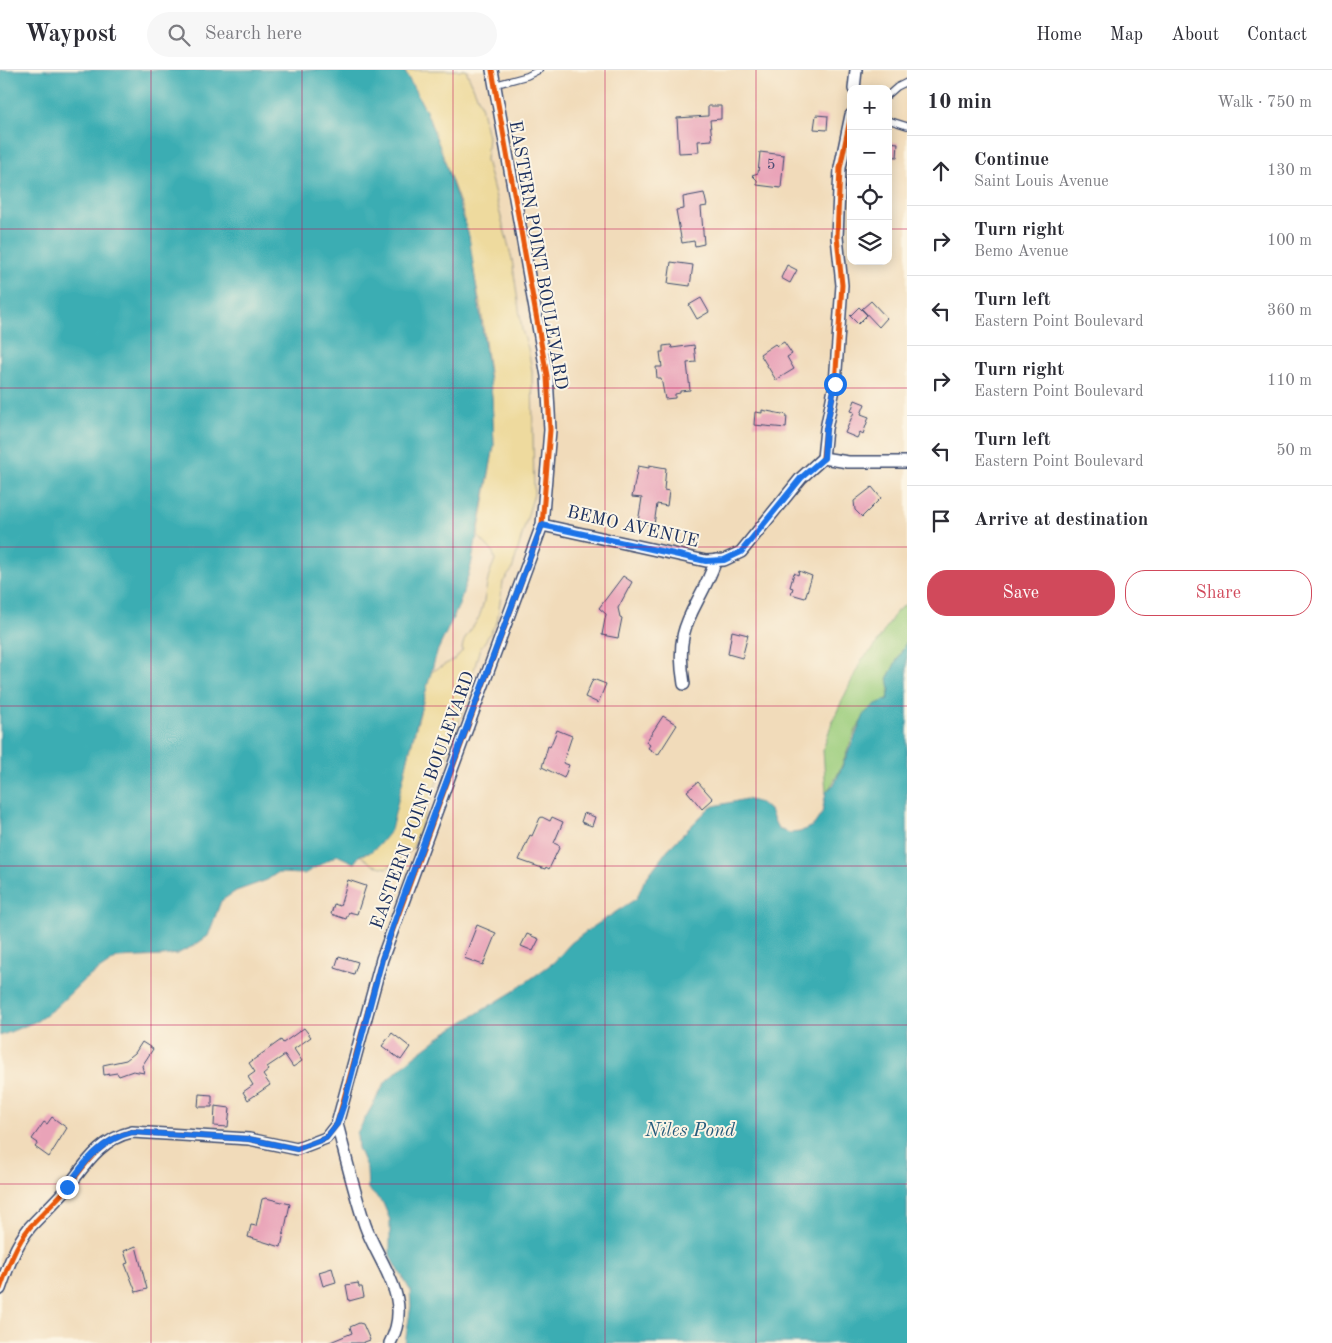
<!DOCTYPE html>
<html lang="en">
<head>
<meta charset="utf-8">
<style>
	:root { --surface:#fff; --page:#f7f7f7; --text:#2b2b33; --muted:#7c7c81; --line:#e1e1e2; --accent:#d1495b }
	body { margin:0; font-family:"Old Standard TT",serif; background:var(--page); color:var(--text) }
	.controls { position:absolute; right:15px; top:15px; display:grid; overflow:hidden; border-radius:10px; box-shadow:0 2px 12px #0003 }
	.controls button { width:45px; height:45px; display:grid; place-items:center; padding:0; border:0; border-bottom:1px solid var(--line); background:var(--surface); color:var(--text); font:25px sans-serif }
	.stop { position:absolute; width:15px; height:15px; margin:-11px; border:4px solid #1a73e8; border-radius:50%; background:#fff }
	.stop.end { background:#1a73e8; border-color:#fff; box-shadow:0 1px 5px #0008 }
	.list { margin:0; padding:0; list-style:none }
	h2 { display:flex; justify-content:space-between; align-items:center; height:65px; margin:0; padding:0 20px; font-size:21px }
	h2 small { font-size:16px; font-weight:400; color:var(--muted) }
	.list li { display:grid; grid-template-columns:32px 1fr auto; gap:15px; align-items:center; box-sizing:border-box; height:70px; padding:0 20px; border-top:1px solid var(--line) }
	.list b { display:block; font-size:19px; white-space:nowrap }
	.list p { margin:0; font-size:16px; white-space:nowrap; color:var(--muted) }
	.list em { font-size:16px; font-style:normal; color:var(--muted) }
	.actions { display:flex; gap:10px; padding:15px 20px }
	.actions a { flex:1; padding:11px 0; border:1px solid var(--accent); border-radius:20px; text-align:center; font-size:18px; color:var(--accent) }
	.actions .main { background:var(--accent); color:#fff }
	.icon { flex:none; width:28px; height:28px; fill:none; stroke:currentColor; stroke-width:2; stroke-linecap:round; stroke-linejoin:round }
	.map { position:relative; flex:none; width:907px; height:1273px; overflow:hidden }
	header { display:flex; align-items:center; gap:30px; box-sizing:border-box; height:70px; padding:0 25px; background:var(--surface); border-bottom:1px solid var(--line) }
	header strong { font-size:24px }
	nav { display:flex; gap:28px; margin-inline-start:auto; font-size:18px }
	.search { width:350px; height:45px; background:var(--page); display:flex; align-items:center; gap:12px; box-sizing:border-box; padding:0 18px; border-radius:28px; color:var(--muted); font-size:19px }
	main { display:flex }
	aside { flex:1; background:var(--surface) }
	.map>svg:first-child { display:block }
</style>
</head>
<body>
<header>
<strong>Waypost</strong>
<div class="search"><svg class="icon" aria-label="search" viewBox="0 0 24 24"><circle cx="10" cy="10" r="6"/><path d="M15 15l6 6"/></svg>Search here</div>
<nav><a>Home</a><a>Map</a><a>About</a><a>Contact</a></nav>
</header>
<main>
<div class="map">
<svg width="907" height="1273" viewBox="0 0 907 1273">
	<rect width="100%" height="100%" fill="#fcf5e5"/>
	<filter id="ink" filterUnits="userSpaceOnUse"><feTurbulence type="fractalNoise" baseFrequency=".02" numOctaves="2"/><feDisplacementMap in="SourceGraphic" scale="10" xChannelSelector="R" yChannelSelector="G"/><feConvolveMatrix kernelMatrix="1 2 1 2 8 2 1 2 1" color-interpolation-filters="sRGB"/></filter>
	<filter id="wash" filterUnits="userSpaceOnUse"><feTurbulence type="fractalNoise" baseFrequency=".0096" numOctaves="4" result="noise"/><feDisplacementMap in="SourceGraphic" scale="20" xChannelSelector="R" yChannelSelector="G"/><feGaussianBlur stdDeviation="1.12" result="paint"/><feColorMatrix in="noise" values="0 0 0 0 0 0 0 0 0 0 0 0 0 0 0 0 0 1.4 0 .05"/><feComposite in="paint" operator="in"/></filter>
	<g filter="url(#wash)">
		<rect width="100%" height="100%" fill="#f1dbba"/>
		<!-- green -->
		<path fill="#9dce7e" stroke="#5c7e6e" d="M907 533V571L888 607 890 619 888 629C846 647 852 693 826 722L823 680 832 652 862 589 873 579 896 542Z"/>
		<!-- sand -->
		<path fill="#eeda9e" stroke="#84847e" d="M404 0H466L481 35 488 67 486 90 512 189 522 260 528 278 532 301 534 424 512 500 503 512 497 552 479 581 464 638 412 780 387 798 373 795 360 785 369 783 400 717 431 602 455 589 462 581C462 567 473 559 479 547 487 529 485 507 495 491L493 482 478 466 494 376 492 327 481 239 462 139 426 41Z"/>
		<!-- water -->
		<g fill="#3badb3" stroke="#2b6e88">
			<path d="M0 0H404L426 41 443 85 469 166 492 327 494 376 471 496 459 535 437 582 414 663 391 760 378 776 369 783 360 785 354 793 337 785 304 804 277 803 267 810 236 821 221 831 208 866 195 875 177 884 162 886 117 888 84 910 56 937 37 951 0 966Z"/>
			<path d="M907 571V1273H405L411 1236 410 1220 390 1185V1150L383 1133 368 1119 367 1099 358 1078 357 1063 386 1011 413 987 445 963 514 921 554 892 571 873 587 861 637 828 644 811 668 779 710 737 746 729 761 733 770 741 778 759 790 763 800 762 814 755 822 743 826 722 835 713 865 643 876 634 888 629 890 619 888 607Z"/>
		</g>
		<g id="blocks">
			<!-- building -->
			<g fill="#e9a3b8">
				<path d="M708 36H721V49L710 50 712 70 698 71 699 82 679 83 677 48 708 46Z"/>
				<path d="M816 45 828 46 827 60 814 59Z"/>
				<path d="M888 72 898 73 897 87 888 86Z"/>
				<path d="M760 82 784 85 781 118 757 115V110L752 105 758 103Z"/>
				<path d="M704 123 707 136 701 137 704 174 695 176 694 171 682 173 676 140 684 139 683 127Z"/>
				<path d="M671 192 693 195 690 216 668 213Z"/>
				<path d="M787 195 797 200 790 213 781 208Z"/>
				<path d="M701 228 709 242 697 249 689 235Z"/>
				<path d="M871 231 887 248 879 257 862 239Z"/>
				<path d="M859 237 867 245 858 254 850 246Z"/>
				<path d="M784 272 792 284 787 287 794 299 776 310 760 284 775 274 777 276Z"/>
				<path d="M671 275 672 278 694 275 696 292 687 293 690 320 680 321V323L675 324V328L665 329 661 308H657L656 297H662L660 282H663V276Z"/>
				<path d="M855 330 865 334 861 344 869 347 863 364 860 362 857 368 845 363 854 342 851 341Z"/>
				<path d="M762 340 787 345 786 358 754 355 755 342 762 343Z"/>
				<path d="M649 395 666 398 664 420 669 421 667 436 657 434 654 455 638 452 642 428 632 427 638 396 649 398Z"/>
				<path d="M872 417 881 428 862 447 855 440 854 431Z"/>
				<path d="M799 501 812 506 805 528 791 524 793 518 790 517 794 503 798 505Z"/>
				<path d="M623 506 632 512 618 538 620 547 622 548 618 568 602 565 606 544 599 538Z"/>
				<path d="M732 561 748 565 742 588 728 584Z"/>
				<path d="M593 609 606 614 598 633 585 627Z"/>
				<path d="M663 646 677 655 658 685 648 678 650 675 646 672Z"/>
				<path d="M557 660 572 666 563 693 569 695 564 708 542 697 548 676 550 677Z"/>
				<path d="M698 712 713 729 702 739 687 721Z"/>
				<path d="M584 743 595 747 592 756 581 752Z"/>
				<path d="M542 747 550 751 552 747 563 752 554 773 560 776 549 799 546 797 545 799 519 790 530 765 532 766 540 748Z"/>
				<path d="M348 810 366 816 357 844 349 842 346 849 331 844 334 834 340 836Z"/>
				<path d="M477 855 496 863 483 895 464 888Z"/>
				<path d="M527 864 539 869 533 881 521 876Z"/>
				<path d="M339 886 358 892 354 904 335 898Z"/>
				<path d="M304 958 311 967 294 979 302 991 293 997 285 985 267 997 269 1000 263 1005 270 1015 248 1030 243 1022 253 1015 248 1007 255 1002 249 993 281 970 283 973Z"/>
				<path d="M392 963 410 977 401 990 382 976Z"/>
				<path d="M142 972 153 979 142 996 144 1003 133 1001 119 1006 117 1003 104 1005 103 995 126 990 135 983Z"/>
				<path d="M199 1024 212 1025V1037H198Z"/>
				<path d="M215 1036 230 1038 228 1057 214 1056Z"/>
				<path d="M52 1047 67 1058 49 1087 35 1077 38 1073 32 1069 44 1052 47 1054Z"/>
				<path d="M266 1128 290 1134 281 1177 248 1167 251 1155 256 1156 262 1129Z"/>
				<path d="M136 1176 147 1219 136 1222 125 1194 128 1193 124 1181Z"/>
				<path d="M332 1198 336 1212 323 1216 319 1202Z"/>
				<path d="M358 1213 359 1217H362L364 1227 349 1231 346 1215Z"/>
				<path d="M359 1253 363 1254 370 1270 362 1273H328L352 1263 350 1257Z"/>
			</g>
		</g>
	</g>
	<g filter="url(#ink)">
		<use href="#blocks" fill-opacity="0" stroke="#3b496c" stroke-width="1"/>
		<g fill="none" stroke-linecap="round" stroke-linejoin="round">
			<defs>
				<g id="service">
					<path d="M494 15 527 6 539 0"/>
					<path d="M888 25 897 17 907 12"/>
					<path d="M888 50 907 56"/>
				</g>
				<g id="minor">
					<path d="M854 19 856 0"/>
					<path d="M823 388 826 359 835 314 842 215 837 167 840 98 851 45"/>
					<path d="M823 388 848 392H907"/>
					<path d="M542 455 706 491 724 490 741 482 801 408 823 388"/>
					<path d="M684 614C673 550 697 544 716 490"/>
					<path d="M337 1054C346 1088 354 1122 365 1155 379 1195 414 1228 390 1273"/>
					<path d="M0 1219C7 1199 16 1174 30 1157 42 1144 55 1132 67 1118 85 1095 100 1069 132 1062L249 1069 297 1079 326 1068 337 1054 382 889 542 455 550 360 547 306 492 0"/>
				</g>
			</defs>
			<!-- service casing -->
			<use href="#service" stroke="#3b496c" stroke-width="8"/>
			<!-- minor casing -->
			<use href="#minor" stroke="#3b496c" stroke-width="14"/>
			<!-- service -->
			<use href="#service" stroke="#fff" stroke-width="5.5"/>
			<!-- minor -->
			<use href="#minor" stroke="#fff" stroke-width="11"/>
			<defs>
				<g id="cycleway">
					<path d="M823 388 826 359 835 314 842 215 837 167 840 98 851 45"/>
					<path d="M0 1219C7 1199 16 1174 30 1157 42 1144 55 1132 67 1118 85 1095 100 1069 132 1062L249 1069 297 1079 326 1068 337 1054 382 889 542 455 550 360 547 306 492 0"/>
				</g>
			</defs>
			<!-- cycleway casing -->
			<use href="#cycleway" stroke="#fcf5e5" stroke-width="8"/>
			<!-- cycleway -->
			<use href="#cycleway" stroke="#e8590c" stroke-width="5"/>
		</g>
	</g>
	<g fill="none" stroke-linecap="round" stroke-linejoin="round" filter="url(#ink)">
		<!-- route -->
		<path stroke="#1a73e8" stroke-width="6" d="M67 1117C83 1093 102 1069 132 1062L249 1069 297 1079 326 1068 337 1054 344 1034 382 889 400 836 542 455 706 491 724 490 741 482 801 408 824 388 826 359 835 314"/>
	</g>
	<!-- grid -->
	<path fill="none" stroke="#c2185b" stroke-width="1" stroke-opacity="0.55" d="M151 0V1273M302 0V1273M453 0V1273M605 0V1273M756 0V1273M0 159H851M888 159H907M0 318H907M0 477H907M0 636H907M0 796H907M0 955H907M0 1114H907"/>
	<g text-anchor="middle" stroke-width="4" stroke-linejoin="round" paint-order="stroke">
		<!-- number labels -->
		<g font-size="15" fill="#4e4c74">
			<text x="771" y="99">5</text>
		</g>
		<!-- street labels -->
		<g font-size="18" fill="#1b2f5e" stroke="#fcf5e5">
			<text transform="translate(539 185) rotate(80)" y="6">EASTERN POINT BOULEVARD</text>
			<text transform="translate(633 456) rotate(13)" y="6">BEMO AVENUE</text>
			<text transform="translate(422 730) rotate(-70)" y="6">EASTERN POINT BOULEVARD</text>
		</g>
		<!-- water labels -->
		<g font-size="19" font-style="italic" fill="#265b7c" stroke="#fcf5e5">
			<text x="690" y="1066">Niles Pond</text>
		</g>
	</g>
</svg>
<div class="controls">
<button>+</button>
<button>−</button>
<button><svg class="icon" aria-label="locate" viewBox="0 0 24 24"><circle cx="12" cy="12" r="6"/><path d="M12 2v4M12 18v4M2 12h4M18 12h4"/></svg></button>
<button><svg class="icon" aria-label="layers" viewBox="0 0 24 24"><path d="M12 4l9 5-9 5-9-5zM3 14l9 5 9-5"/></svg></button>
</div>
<div class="stop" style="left:835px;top:314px"></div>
<div class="stop end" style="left:67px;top:1117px"></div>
</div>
<aside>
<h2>10 min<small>Walk · 750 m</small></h2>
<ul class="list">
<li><svg class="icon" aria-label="ahead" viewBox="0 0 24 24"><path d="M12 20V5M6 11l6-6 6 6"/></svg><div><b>Continue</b><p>Saint Louis Avenue</p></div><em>130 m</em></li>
<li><svg class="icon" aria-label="right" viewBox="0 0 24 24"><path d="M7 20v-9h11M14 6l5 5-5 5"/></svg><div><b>Turn right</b><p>Bemo Avenue</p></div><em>100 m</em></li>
<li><svg class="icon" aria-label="left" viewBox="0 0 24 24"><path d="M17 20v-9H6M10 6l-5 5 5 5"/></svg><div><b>Turn left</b><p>Eastern Point Boulevard</p></div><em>360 m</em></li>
<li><svg class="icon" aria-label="right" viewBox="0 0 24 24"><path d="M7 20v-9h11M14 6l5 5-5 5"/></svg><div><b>Turn right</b><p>Eastern Point Boulevard</p></div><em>110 m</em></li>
<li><svg class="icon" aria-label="left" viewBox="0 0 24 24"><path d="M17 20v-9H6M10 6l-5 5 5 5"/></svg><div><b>Turn left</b><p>Eastern Point Boulevard</p></div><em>50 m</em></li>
<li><svg class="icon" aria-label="arrive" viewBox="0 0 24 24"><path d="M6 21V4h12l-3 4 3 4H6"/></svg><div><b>Arrive at destination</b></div></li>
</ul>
<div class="actions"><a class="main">Save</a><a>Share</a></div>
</aside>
</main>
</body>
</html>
